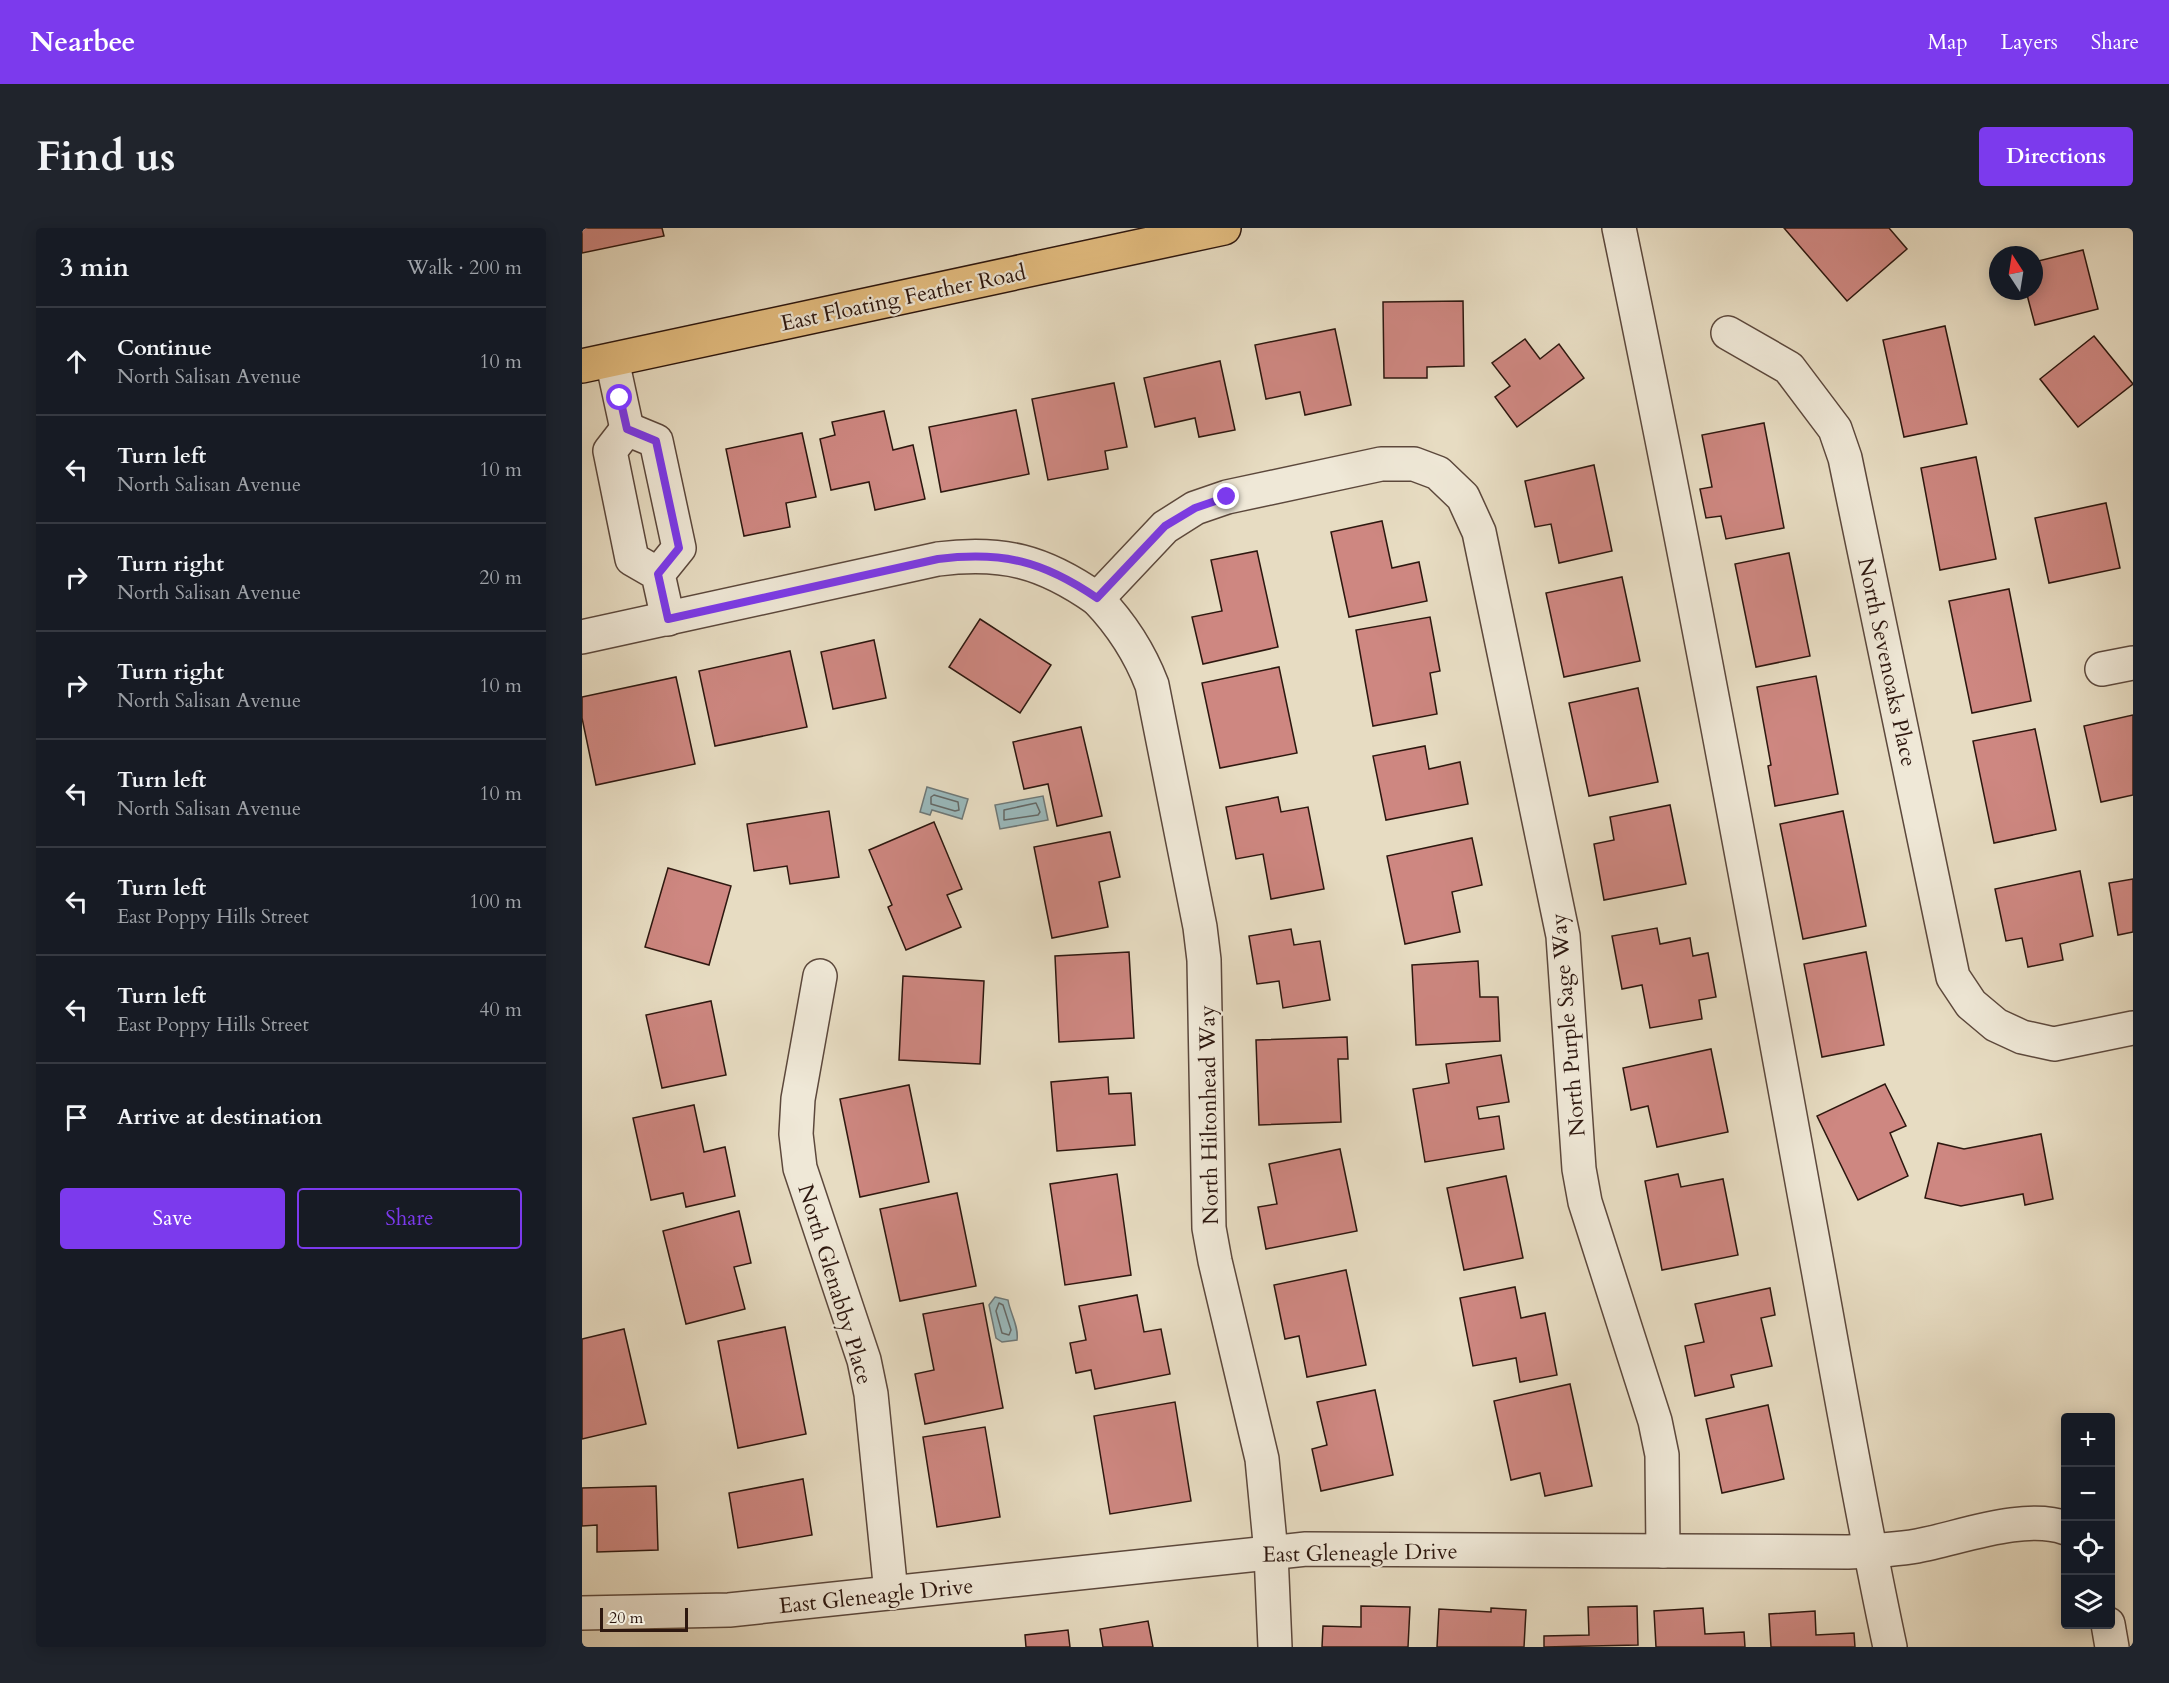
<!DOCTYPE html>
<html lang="en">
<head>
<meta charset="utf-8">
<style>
	:root { --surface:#171b24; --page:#20242c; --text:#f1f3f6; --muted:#9ea1a6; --line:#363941; --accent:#7c3aed }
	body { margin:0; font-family:Cardo,serif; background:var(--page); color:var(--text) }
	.controls { position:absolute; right:18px; bottom:18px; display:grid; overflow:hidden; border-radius:6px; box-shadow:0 3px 15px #0003 }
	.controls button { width:54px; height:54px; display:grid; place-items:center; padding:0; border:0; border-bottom:2px solid var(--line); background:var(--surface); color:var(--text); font:30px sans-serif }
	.compass { position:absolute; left:1407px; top:18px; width:54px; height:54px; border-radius:50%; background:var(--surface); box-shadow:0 3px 15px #0003; rotate:348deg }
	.scale { position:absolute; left:18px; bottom:15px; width:88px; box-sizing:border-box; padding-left:6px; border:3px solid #2d170f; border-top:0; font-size:16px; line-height:21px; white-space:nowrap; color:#2d170f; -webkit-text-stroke:4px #efe8d7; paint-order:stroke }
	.stop { position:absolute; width:18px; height:18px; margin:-14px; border:4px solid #7c3aed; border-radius:50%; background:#fff }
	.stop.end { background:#7c3aed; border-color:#fff; box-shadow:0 2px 6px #0008 }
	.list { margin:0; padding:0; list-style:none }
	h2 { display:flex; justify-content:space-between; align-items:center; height:78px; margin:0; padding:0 24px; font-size:26px }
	h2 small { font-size:20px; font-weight:400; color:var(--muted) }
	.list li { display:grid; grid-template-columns:39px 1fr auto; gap:18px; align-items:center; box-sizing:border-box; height:108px; padding:0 24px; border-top:2px solid var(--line) }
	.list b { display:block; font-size:22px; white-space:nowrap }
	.list p { margin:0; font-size:20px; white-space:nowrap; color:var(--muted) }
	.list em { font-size:20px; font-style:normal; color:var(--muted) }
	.actions { display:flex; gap:12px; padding:18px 24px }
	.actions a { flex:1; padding:14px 0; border:2px solid var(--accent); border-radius:6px; text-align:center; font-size:21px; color:var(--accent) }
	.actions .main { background:var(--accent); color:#fff }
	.icon { flex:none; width:33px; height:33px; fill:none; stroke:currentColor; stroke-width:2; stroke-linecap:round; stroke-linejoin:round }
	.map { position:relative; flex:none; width:1551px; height:1419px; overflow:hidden; border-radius:6px }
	header { display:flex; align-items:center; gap:36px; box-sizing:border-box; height:84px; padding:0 30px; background:var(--accent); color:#fff }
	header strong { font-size:28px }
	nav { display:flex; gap:33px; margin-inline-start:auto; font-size:21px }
	.intro { display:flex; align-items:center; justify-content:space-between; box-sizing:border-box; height:144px; padding:0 36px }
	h1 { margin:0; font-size:42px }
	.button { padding:15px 27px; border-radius:6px; background:var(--accent); color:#fff; font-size:21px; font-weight:700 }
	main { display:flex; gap:36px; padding:0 36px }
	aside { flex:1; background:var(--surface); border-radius:6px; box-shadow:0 3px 15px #0003 }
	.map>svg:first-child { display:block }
</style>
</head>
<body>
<header>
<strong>Nearbee</strong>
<nav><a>Map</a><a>Layers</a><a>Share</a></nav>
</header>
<div class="intro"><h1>Find us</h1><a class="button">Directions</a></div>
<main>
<aside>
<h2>3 min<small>Walk · 200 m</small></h2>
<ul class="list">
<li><svg class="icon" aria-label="ahead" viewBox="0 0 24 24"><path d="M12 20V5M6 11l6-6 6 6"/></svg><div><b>Continue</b><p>North Salisan Avenue</p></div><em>10 m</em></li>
<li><svg class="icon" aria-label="left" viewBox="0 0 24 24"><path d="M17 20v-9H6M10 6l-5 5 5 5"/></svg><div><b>Turn left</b><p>North Salisan Avenue</p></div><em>10 m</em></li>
<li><svg class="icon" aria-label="right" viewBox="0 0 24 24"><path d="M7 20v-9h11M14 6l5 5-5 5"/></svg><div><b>Turn right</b><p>North Salisan Avenue</p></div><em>20 m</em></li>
<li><svg class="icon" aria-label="right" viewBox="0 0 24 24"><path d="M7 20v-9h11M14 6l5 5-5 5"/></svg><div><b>Turn right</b><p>North Salisan Avenue</p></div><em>10 m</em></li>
<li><svg class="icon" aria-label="left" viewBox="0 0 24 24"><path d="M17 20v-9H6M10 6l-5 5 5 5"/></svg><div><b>Turn left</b><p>North Salisan Avenue</p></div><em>10 m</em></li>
<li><svg class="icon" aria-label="left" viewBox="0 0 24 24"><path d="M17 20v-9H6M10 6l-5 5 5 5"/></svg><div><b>Turn left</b><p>East Poppy Hills Street</p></div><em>100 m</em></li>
<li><svg class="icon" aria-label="left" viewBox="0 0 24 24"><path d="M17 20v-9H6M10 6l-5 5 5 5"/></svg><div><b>Turn left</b><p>East Poppy Hills Street</p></div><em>40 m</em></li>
<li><svg class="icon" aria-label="arrive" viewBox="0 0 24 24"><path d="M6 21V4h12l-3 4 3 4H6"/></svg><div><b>Arrive at destination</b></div></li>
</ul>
<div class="actions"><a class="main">Save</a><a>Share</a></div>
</aside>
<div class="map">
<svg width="1551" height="1419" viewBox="0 0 1551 1419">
	<rect width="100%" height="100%" fill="#e7dcc2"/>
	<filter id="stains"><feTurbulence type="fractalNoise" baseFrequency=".00333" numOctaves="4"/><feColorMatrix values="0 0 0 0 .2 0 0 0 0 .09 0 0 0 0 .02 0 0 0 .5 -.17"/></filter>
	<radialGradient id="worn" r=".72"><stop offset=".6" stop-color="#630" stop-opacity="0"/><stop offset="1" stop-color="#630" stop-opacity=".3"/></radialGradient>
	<!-- water -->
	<g fill="#9ab9bc" stroke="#6e7877" stroke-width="1.5">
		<path d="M345 559 386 571 380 591 350 582 348 587 338 584Z"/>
		<path d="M461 568 466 592 418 601 413 577Z"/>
		<path d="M413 1069 426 1072C428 1085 437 1098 435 1112L420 1114 414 1110 407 1077Z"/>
	</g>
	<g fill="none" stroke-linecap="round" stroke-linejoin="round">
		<!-- shore -->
		<g stroke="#646866" stroke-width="1.5">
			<path d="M352 567 376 574 377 582 373 583 349 576V569Z"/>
			<path d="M454 575 458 584 456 587 422 592V582Z"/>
			<path d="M417 1075 421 1077 429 1102 427 1107 420 1105 414 1083Z"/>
		</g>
	</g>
	<!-- building -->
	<g fill="#ce8781" stroke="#2d170f" stroke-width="1.5">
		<path d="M0 0H80L82 8 0 25Z"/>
		<path d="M1202 0H1307L1325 21 1265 73Z"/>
		<path d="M1501 22 1516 81 1453 97 1444 63H1452V34Z"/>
		<path d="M881 73 882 138 845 139V150H802L801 74Z"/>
		<path d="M1363 98 1385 196 1322 209 1301 112Z"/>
		<path d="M753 101 769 177 723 187 718 164 684 171 673 117Z"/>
		<path d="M1512 108 1551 156 1496 199 1458 151Z"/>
		<path d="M943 111 958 131 977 116 1002 150 935 199 913 169 928 158 910 135Z"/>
		<path d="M638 133 653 202 617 209 613 190 573 199 562 150Z"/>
		<path d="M532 155 545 219 523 223 526 241 466 252 450 171Z"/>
		<path d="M434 182 447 246 359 264 347 199Z"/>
		<path d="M302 183 311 222 331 217 343 271 293 282 287 254 249 262 238 211 253 207 250 194Z"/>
		<path d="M1182 195 1202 300 1144 311 1139 288 1124 290 1118 261 1130 259 1120 207Z"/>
		<path d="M220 205 234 269 204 275 208 299 162 308 144 221Z"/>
		<path d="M1394 229 1414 331 1358 342 1339 240Z"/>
		<path d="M1012 237 1030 323 977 335 969 296 953 299 943 253Z"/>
		<path d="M1524 275 1538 340 1467 355 1453 290Z"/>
		<path d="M800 293 810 340 837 334 845 373 767 389 749 304Z"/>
		<path d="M675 323 696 419 621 436 610 389 640 383 629 332Z"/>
		<path d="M1207 325 1228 428 1174 439 1153 336Z"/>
		<path d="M1040 349 1058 433 982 449 964 365Z"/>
		<path d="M1427 361 1449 473 1390 485 1367 373Z"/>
		<path d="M848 389 858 443 848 445 855 486 791 498 774 402Z"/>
		<path d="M398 391 469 437 438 485 367 439Z"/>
		<path d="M292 412 304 470 251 481 239 424Z"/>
		<path d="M208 423 225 499 133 518 117 443Z"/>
		<path d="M697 439 715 525 638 540 620 455Z"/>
		<path d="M1234 448 1256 566 1193 578 1186 538 1189 537 1175 459Z"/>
		<path d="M94 449 113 536 14 557 0 490V469Z"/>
		<path d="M1056 460 1076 554 1007 568 987 475Z"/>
		<path d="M1551 487V567L1519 574 1502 498Z"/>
		<path d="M499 499 520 588 475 598 466 556 442 561 431 514Z"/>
		<path d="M1453 501 1474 602 1412 615 1391 513Z"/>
		<path d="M843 518 847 541 878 534 886 576 804 592 791 528Z"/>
		<path d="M696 569 699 584 726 579 742 661 689 671 681 626 654 631 644 579Z"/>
		<path d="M1088 577 1104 656 1022 672 1012 616 1032 612 1028 589Z"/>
		<path d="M247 583 257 649 208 656 205 638 172 643 165 596Z"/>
		<path d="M1261 583 1284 698 1221 711 1198 596Z"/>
		<path d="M352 594 380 661 365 667 379 699 324 722 306 679 310 677 287 622Z"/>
		<path d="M528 604 538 649 517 654 526 699 470 710 452 619Z"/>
		<path d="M890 610 900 657 870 664 878 704 823 716 805 628Z"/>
		<path d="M86 640 149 658 127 737 63 719Z"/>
		<path d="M1498 643 1511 708 1478 716 1481 732 1446 739 1440 710 1424 713 1413 661Z"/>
		<path d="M1551 651V704L1536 707 1527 655Z"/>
		<path d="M1075 700 1078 716 1108 710 1111 728 1126 725 1134 769 1117 772 1120 791 1068 800 1060 757 1040 761 1030 708Z"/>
		<path d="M709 701 712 717 738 713 748 772 701 780 697 753 675 756 667 708Z"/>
		<path d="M547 724 552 810 477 814 473 728Z"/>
		<path d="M1284 724 1302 817 1240 829 1222 736Z"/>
		<path d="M896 733 898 769H916L918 813 834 817 830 737Z"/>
		<path d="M321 748 402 753 398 836 317 832Z"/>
		<path d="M129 773 144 847 80 860 64 787Z"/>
		<path d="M765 809 766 831H756L759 894 677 897 674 812Z"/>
		<path d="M1129 821 1146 904 1075 919 1066 878 1049 882 1041 840Z"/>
		<path d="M919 827 927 874 895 879 897 891 917 888 922 921 843 934 831 861 867 855 864 836Z"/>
		<path d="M526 849 527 866 549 865 553 917 475 923 469 854Z"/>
		<path d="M1303 856 1324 898 1308 905 1326 948 1276 972 1235 888Z"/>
		<path d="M327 857 347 954 278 969 258 871Z"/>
		<path d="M112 877 122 924 143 919 153 968 104 979 101 965 69 972 51 890Z"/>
		<path d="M1459 906 1471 971 1443 977 1441 966 1379 978 1343 970 1356 915 1382 921Z"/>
		<path d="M758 921 775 1003 684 1021 676 979 695 976 687 936Z"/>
		<path d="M535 946 549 1047 483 1057 468 956Z"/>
		<path d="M1096 946 1099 959 1141 951 1156 1027 1080 1042 1063 953Z"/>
		<path d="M924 948 941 1030 882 1042 865 960Z"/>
		<path d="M375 965 394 1058 318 1073 298 981Z"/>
		<path d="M157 983 169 1035 152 1039 163 1081 104 1096 81 1003Z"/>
		<path d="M764 1042 784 1137 725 1149 717 1108 703 1111 692 1057Z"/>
		<path d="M933 1059 939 1090 963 1085 975 1147 938 1154 934 1130 891 1138 878 1070Z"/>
		<path d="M1188 1060 1193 1087 1179 1090 1190 1138 1149 1147 1152 1159 1113 1168 1103 1118 1122 1114 1113 1076Z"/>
		<path d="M555 1067 562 1104 579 1101 588 1146 513 1161 509 1142 494 1145 488 1115 504 1112 497 1078Z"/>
		<path d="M401 1075 421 1180 343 1196 333 1146 352 1142 341 1086Z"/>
		<path d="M203 1099 224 1206 156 1220 136 1113Z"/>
		<path d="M42 1101 64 1196 0 1211V1111Z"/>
		<path d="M988 1156 1010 1258 963 1268 958 1245 929 1252 912 1173Z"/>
		<path d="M793 1162 811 1247 739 1263 730 1221 745 1217 735 1174Z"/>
		<path d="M593 1174 609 1273 528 1286 512 1188Z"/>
		<path d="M1186 1177 1202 1251 1140 1265 1124 1191Z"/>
		<path d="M403 1199 418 1289 355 1299 341 1209Z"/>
		<path d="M221 1251 230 1307 156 1320 147 1265Z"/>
		<path d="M74 1258 76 1322 15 1324V1297L0 1298V1260Z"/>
		<path d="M779 1378 828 1379 826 1419H740L741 1398 779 1399Z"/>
		<path d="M1055 1378 1056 1417 962 1419V1408L1007 1407 1006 1379Z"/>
		<path d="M909 1380 944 1382 942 1419H855L857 1381 909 1384Z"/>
		<path d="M1121 1380 1123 1406 1162 1404 1163 1419H1074L1072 1383Z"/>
		<path d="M1233 1383 1234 1407 1272 1405 1273 1419H1189L1187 1386Z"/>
		<path d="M566 1393 571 1419H521L518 1401Z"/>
		<path d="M486 1402 488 1419H444L443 1407Z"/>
	</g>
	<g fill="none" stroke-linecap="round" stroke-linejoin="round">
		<defs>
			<g id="minor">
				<path d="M1037 0C1104 322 1164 646 1223 970 1251 1120 1276 1270 1308 1419"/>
				<path d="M1146 105 1207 140 1253 201 1263 230 1371 749 1389 776 1414 797 1440 809 1472 816 1551 800"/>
				<path d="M30 132 45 201"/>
				<path d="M76 346 97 320 74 213 45 201 28 223 50 331 76 346 86 391"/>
				<path d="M515 371C540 397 557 423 570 457L618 699 622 732 627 1000 633 1033 680 1231 689 1325 693 1419"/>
				<path d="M0 409 356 331C421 323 461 333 515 371L583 299 613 280 645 269 799 236H832L856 245 881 269 897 304 981 708 997 941 1003 974 1073 1193 1080 1227 1081 1323"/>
				<path d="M1520 441 1551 435"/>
				<path d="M238 748 216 871 214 906 218 940 282 1132 289 1166 309 1365"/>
				<path d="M0 1385 147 1382 724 1321 1266 1324C1289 1323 1312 1322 1335 1318 1378 1310 1442 1285 1484 1300"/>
				<path d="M1526 1396 1530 1419"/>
			</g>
			<path id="major" d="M0 138 642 0"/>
		</defs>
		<!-- minor casing -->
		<use href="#minor" stroke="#5c483c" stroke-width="36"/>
		<!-- major casing -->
		<use href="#major" stroke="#2d170f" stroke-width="36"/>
		<!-- minor -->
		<use href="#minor" stroke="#efe8d7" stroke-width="33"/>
		<!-- major -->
		<use href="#major" stroke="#e4be81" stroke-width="33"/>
	</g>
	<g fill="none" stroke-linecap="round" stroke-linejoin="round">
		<!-- route -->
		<path stroke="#7c3aed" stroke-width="8" d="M38 170 45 201 74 213 97 320 76 346 86 391 356 331C421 323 461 333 515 370L583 298 613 280 645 269"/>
	</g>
	<g text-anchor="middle" stroke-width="4.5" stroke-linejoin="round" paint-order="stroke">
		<!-- street labels -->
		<g font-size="22" fill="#2d170f" stroke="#efe8d7">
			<text transform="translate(321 69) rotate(-12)" y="8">East Floating Feather Road</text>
			<text transform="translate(1306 434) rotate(78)" y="8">North Sevenoaks Place</text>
			<text transform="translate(985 797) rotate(-95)" y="8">North Purple Sage Way</text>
			<text transform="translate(626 887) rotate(-91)" y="8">North Hiltonhead Way</text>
			<text transform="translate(254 1056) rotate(73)" y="8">North Glenabby Place</text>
			<text transform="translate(778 1324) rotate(-1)" y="8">East Gleneagle Drive</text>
			<text transform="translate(294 1367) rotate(-6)" y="8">East Gleneagle Drive</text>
		</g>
	</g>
	<rect width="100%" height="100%" filter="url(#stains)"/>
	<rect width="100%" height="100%" fill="url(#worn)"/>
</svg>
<div class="controls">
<button>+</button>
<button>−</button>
<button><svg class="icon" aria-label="locate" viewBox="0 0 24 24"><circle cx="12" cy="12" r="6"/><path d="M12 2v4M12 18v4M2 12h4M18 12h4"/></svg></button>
<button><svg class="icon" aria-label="layers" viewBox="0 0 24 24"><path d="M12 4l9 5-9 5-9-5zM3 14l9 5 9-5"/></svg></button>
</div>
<svg class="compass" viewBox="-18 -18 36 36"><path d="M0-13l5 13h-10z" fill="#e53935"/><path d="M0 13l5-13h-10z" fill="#9ea1a6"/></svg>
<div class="scale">20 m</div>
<div class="stop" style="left:38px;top:170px"></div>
<div class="stop end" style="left:645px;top:269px"></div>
</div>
</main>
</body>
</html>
